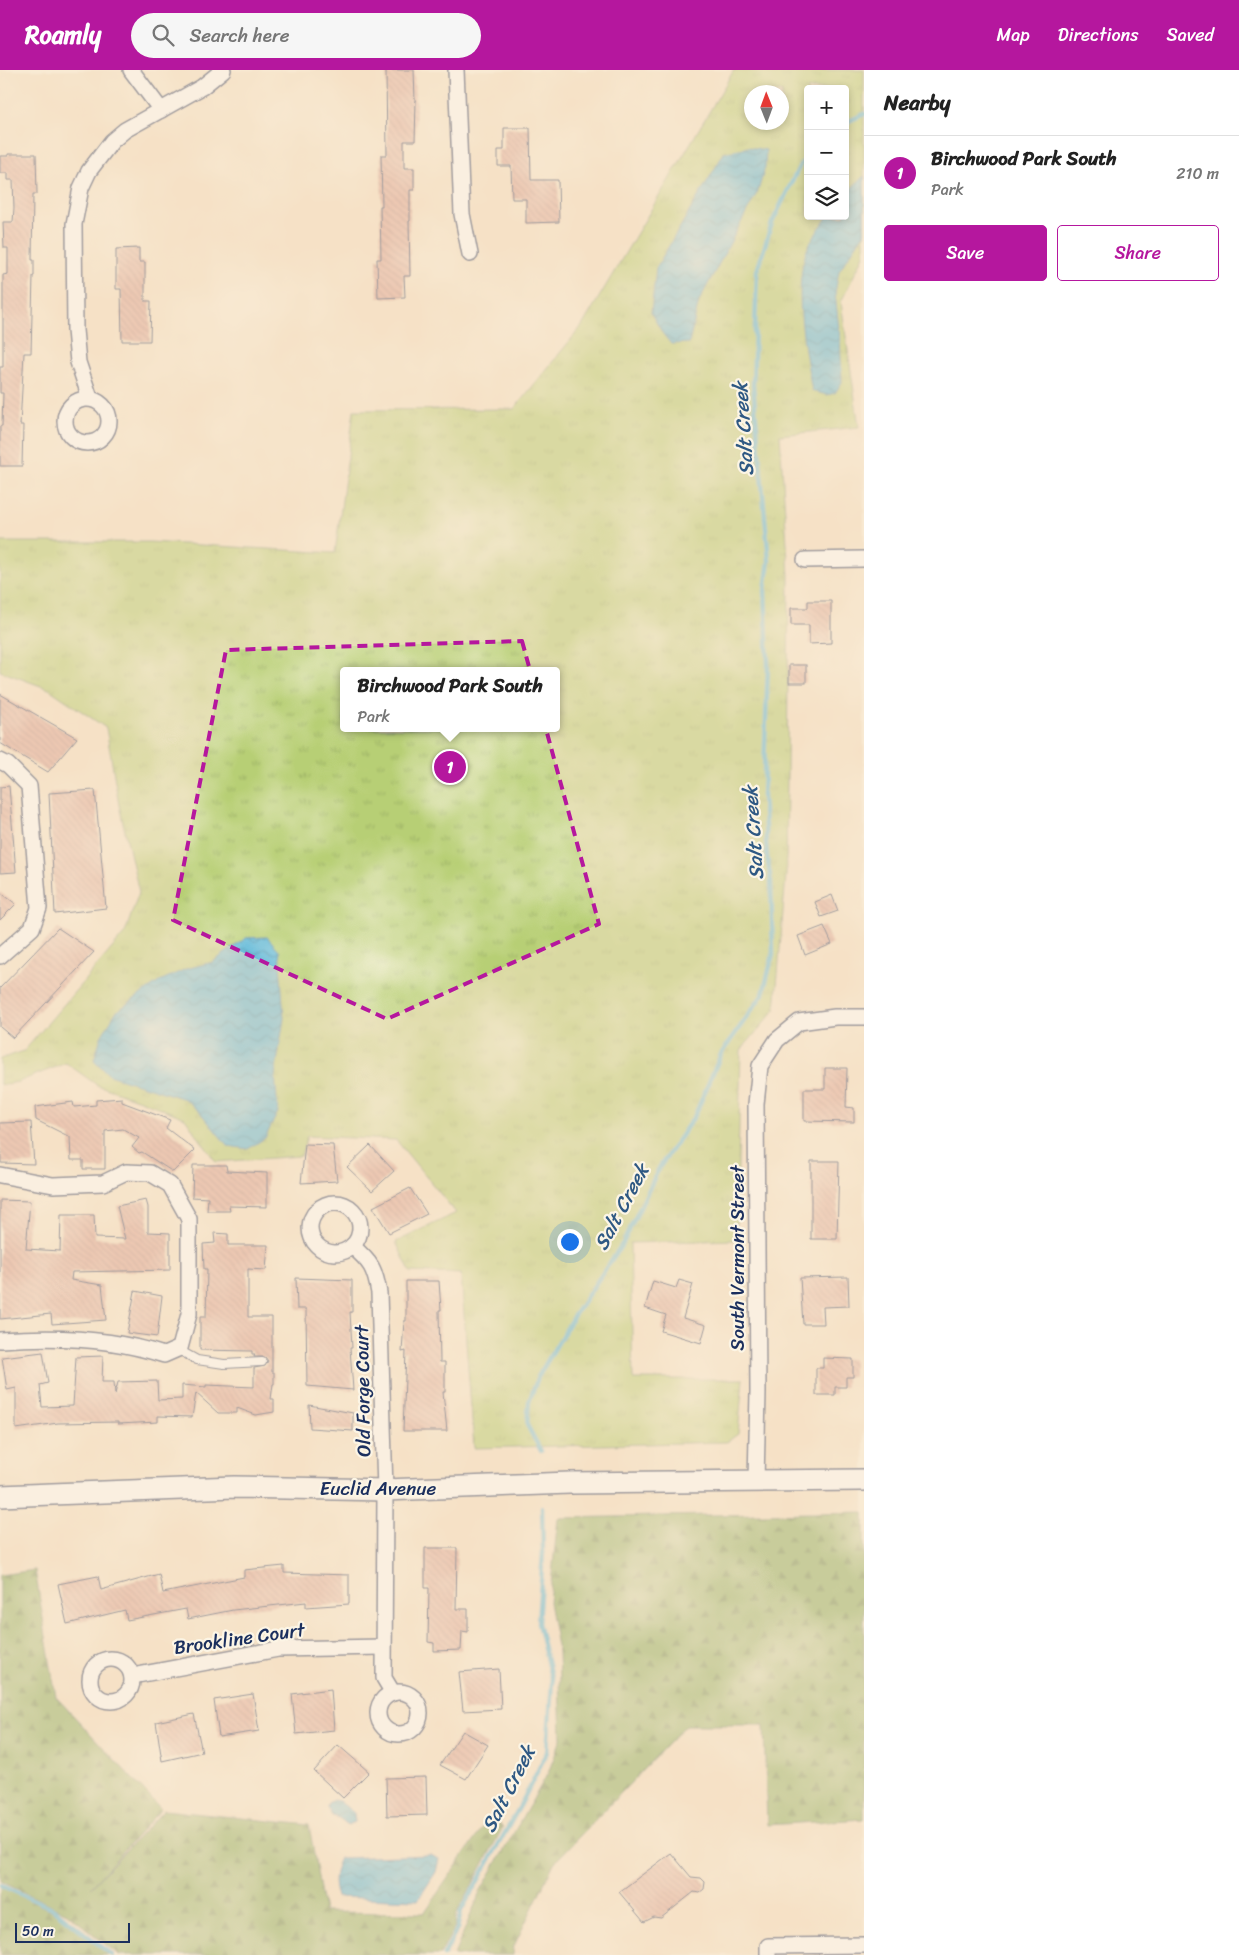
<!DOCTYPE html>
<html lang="en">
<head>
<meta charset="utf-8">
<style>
	:root { --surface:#fff; --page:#f6f6f6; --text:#222; --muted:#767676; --line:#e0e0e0; --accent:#b5179e }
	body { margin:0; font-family:Sriracha,sans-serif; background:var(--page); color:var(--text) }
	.controls { position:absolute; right:15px; top:15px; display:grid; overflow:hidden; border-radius:5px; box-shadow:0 2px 8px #0003 }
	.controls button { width:45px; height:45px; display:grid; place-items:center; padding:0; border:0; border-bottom:1px solid var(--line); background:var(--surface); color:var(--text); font:25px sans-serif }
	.compass { position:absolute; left:744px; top:15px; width:45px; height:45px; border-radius:50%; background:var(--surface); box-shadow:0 2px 8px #0003; rotate:359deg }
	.scale { position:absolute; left:15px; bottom:12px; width:115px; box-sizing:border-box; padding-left:5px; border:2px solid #1b2f5e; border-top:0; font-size:14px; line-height:18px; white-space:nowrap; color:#1b2f5e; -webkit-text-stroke:4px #fcf5e5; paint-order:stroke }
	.you { position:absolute; left:569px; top:1171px; width:18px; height:18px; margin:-12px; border:4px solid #fff; border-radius:50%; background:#1a73e8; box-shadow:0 0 0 8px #1a73e833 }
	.badge { display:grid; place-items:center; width:32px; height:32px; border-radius:50%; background:var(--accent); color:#fff; font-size:16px; font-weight:700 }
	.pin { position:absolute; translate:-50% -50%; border:2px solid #fff; box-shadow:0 1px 5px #0006 }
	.popup { position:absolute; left:340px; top:597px; width:220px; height:65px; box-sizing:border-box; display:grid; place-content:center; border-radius:5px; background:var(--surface); filter:drop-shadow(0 1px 4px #0005); font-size:16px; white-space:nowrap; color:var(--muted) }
	.popup b { font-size:19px; color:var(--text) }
	.popup::after { content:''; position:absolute; left:50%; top:100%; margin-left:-10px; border:10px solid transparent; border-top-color:var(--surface) }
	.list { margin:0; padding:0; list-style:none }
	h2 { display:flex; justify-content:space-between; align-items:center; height:65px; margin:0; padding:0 20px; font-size:21px }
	h2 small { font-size:16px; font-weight:400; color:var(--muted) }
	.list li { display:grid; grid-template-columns:32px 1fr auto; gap:15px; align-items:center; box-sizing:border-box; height:75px; padding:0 20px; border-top:1px solid var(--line) }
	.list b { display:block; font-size:19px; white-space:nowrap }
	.list p { margin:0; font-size:16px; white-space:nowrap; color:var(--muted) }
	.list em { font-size:16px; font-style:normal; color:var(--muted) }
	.actions { display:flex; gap:10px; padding:15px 20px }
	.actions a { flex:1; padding:11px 0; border:1px solid var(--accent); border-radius:5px; text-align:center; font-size:18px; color:var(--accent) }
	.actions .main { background:var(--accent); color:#fff }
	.icon { flex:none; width:28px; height:28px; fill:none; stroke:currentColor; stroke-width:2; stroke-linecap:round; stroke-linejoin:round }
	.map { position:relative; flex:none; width:864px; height:1885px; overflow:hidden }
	header { display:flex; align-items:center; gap:30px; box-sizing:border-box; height:70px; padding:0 25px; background:var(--accent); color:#fff }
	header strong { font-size:24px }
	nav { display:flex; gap:28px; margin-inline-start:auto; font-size:18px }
	.search { width:350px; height:45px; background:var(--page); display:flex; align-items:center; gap:12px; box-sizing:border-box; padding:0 18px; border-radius:28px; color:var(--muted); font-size:19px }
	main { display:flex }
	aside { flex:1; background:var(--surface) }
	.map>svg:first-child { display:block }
</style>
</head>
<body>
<header>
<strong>Roamly</strong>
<div class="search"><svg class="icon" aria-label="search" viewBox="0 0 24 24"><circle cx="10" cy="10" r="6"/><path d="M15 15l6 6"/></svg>Search here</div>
<nav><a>Map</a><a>Directions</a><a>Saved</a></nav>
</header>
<main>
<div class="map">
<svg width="864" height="1885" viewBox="0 0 864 1885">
	<defs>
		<pattern id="forest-firs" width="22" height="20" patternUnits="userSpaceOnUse" patternTransform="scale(1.25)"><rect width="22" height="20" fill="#91b266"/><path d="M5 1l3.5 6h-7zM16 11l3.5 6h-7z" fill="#769157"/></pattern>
		<pattern id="park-tufts" width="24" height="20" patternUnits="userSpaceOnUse" patternTransform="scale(1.25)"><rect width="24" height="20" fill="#b7cf74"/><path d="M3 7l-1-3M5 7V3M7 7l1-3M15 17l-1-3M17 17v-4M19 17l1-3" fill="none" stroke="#9db267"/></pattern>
		<pattern id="water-waves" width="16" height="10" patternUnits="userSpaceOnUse" patternTransform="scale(1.25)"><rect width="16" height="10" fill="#5cb8da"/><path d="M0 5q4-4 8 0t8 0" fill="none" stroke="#4b96b4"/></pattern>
		<pattern id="building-back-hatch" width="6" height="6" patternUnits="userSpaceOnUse" patternTransform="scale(1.25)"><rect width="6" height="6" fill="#e1a89a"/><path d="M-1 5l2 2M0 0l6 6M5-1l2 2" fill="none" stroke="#b68981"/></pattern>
	</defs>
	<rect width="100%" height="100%" fill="#fcf5e5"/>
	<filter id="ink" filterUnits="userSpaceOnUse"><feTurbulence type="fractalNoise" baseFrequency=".02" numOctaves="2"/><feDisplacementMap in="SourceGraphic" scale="10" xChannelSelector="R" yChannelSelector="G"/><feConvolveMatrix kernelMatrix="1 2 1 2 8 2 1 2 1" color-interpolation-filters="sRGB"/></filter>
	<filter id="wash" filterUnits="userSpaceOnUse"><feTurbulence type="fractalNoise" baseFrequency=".0096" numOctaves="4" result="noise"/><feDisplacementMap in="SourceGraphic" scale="20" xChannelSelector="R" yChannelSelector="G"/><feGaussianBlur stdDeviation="1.12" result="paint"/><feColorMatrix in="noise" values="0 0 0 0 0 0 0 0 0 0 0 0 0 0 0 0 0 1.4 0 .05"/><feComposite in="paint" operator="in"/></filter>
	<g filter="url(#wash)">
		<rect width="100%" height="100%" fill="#f5e1c6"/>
		<!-- forest -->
		<g fill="url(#forest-firs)" stroke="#567062">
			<path d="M864 1442V1749L767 1755 764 1655H686L554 1793 514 1876 513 1885H454L481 1820 548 1703 561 1669 558 1582 549 1532 558 1448Z"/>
			<path d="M35 1500 56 1627 161 1739 91 1817 164 1740 309 1755 324 1842 424 1843 490 1747 503 1757 456 1845 455 1856 440 1885H119L67 1843 0 1811V1505Z"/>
			<path d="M0 1816 61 1845 112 1885H0Z"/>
		</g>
		<!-- park -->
		<path fill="url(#park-tufts)" stroke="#697f69" fill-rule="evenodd" d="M734 0H864V185L841 232 859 357 780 365 789 506 786 805 775 940 741 980 736 1170 630 1173 633 1309H743L738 1364 727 1372 474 1378 461 1204 410 1202 396 1172 456 1143 396 1070 307 1066 301 1086 216 1092 185 1048 140 1030 97 1015 66 993 18 1012 0 1015V989L24 981 125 863 139 822 119 735 106 658 49 619 0 601V472H150L335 483 354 340 514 339 582 256ZM808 19H845V146H808ZM752 22H782V52H752ZM344 601H556V658H344Z"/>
		<!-- water -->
		<g fill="url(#water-waves)" stroke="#3c749c">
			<path d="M748 77 766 80 765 97 758 121 699 231 689 273 671 274 663 264 651 243 656 198 724 83Z"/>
			<path d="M864 106V163L839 201 835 223 840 268 842 312 835 323 827 325 812 321C805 281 791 212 809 175 814 165 822 156 828 146H845V124Z"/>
			<path d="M267 867 279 880 284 948 275 1005 278 1042 265 1068 248 1079 228 1076 199 1041 185 1029 109 1005 94 990 101 967 116 942 137 927 162 910 186 899 213 892 246 868Z"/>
			<path d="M333 1730 339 1731 354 1743 355 1752 348 1755 339 1748 332 1746 327 1737 328 1733Z"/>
			<path d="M430 1785 439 1789 436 1802 418 1830 337 1827C332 1813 334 1801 340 1788Z"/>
		</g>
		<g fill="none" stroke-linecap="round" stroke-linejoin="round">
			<!-- stream -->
			<g stroke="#5cb8da" stroke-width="4.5">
				<path d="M845 53 864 44"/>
				<path d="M541 1381 527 1355 529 1332 538 1307 573 1247 623 1173 659 1098 695 1045 721 984 763 924 773 884 771 812 767 786 763 727 768 594 765 520 769 491 753 315 757 201 772 153 800 95 808 86"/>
				<path d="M0 1815 54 1839 112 1885"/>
				<path d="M444 1885 457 1859 461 1841 520 1736 547 1682 552 1612 538 1553 543 1482 542 1437"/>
			</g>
		</g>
		<g id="blocks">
			<!-- building -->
			<g fill="url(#building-back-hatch)">
				<path d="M386 0H414L415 31H416L415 71H404V98H414V120H410V151H409L410 206H404L405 227 378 228 377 189H381L380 136H382L381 85H387Z"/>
				<path d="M504 58H530L531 110H558L559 152 526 153V129H512L511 96H498V80H504Z"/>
				<path d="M8 84H36L37 124H33L32 190H34V206H33L31 283H24L20 355H23L22 396H0V356H2L3 323H0V297H3V205L8 204V178H4L3 152H13L14 138 13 110H8V103H0V86H8Z"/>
				<path d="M139 178V192H145V231H151L150 271H122L121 219H116V179Z"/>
				<path d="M808 531H831V573L809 574V555H791V538H808Z"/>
				<rect x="789" y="595" width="17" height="18"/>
				<path d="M0 624 77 668 48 702 0 673Z"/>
				<path d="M9 716 16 802 0 803V717Z"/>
				<path d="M95 720 106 838 55 844 49 723Z"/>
				<path d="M0 822 16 834 0 850Z"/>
				<path d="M832 825 838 841 821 847 815 832Z"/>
				<path d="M824 856 832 874 805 885 798 866Z"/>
				<path d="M58 858 94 882 13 968 0 957V918Z"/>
				<path d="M825 998H847L846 1037 854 1038V1052L804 1051V1019H825Z"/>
				<path d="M122 1028V1032L170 1050 166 1058 195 1080 173 1102 142 1082 139 1083 132 1077 139 1068 123 1059 105 1061V1099H83V1090H71L70 1067 36 1050 35 1037 73 1032 74 1037 96 1035V1030Z"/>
				<path d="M31 1052 34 1094 1 1093 0 1053Z"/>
				<path d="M305 1074 333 1075 337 1111 301 1113Z"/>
				<path d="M370 1075 394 1101 372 1121 347 1097Z"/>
				<path d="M811 1091H839L837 1169H811Z"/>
				<path d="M193 1095H226L227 1101 267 1103V1137L229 1136 230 1141H207L208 1128 192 1127Z"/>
				<path d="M410 1118 427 1144 389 1163 373 1137Z"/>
				<path d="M0 1130 30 1131 26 1179 60 1181 61 1145H94L95 1168 125 1169 117 1136 146 1130 148 1137V1162L170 1163V1200L72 1202 71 1210 102 1215 106 1250 52 1254 51 1244 0 1249Z"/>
				<path d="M214 1163 228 1164V1175H268L266 1200 248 1199V1247H272V1302H274V1314H273L271 1329H274V1342L256 1345 237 1338V1343H218L196 1323 192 1347 158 1346V1352L118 1354V1352L58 1353 16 1359V1318L7 1320 2 1287 43 1282 48 1313 40 1315 42 1337 73 1336 76 1287 103 1286 102 1312H114L115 1324 118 1312 157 1311 158 1330 182 1329V1315L206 1317V1315L254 1317V1298L265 1296 268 1291 265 1287H254L255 1284H252V1281L200 1280V1247H206L207 1199H204L203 1174 215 1173Z"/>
				<path d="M848 1207 849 1236 823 1237 824 1254H803L800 1208Z"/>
				<path d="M296 1208 352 1210V1242H350L352 1278H350L353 1320 307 1316 306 1239H297Z"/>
				<path d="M679 1210 693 1214 683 1248 706 1255 701 1273 661 1261 666 1245 645 1238 653 1211 676 1218Z"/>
				<path d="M406 1211H439L441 1240H439L440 1292H445V1322H443L447 1361H403L406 1281 402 1282 404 1251H406Z"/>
				<path d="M135 1221 162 1226 157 1267 127 1263Z"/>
				<path d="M823 1288 853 1289V1307H846V1317H835V1325H816V1298H823Z"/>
				<path d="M309 1335 353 1343V1361L310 1358Z"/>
				<path d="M425 1478H457L456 1539H468V1562L462 1561 461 1580 434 1581V1573L428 1572 429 1518H425Z"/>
				<path d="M284 1496V1503L349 1505V1534L306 1537V1532L233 1540 188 1549 186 1539 127 1550 125 1540 67 1554 58 1514 98 1506 101 1520 159 1504 163 1523 244 1507V1500Z"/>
				<path d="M499 1599 501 1639 463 1641 459 1602Z"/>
				<path d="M331 1619 334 1660 296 1664 292 1624Z"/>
				<path d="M253 1624 259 1661 219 1667 214 1630Z"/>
				<path d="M194 1644 202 1682 162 1691 156 1652Z"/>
				<path d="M463 1661 488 1675 466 1709 440 1695Z"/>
				<path d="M338 1675 369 1702 343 1728 314 1701Z"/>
				<path d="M426 1707 427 1745 387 1746 386 1708Z"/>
				<path d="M671 1783 691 1807 701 1808 705 1812 704 1819 699 1823 694 1822 661 1848 654 1847 644 1852 619 1822Z"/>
			</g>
		</g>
	</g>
	<g filter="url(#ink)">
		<use href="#blocks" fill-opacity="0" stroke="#3c4a6e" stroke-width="1"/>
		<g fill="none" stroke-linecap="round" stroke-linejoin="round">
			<defs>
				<path id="service" d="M177 1279 197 1290 224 1294 262 1292"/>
				<g id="minor">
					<path d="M131 0 161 40"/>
					<path d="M456 0 462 144 470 184"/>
					<path d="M90 328 78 292 75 260 74 154 81 118 89 101 112 71 125 60 202 17 223 0"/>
					<circle cx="87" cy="351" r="22"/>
					<path d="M805 490 864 489"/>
					<path d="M0 691 8 695 29 716 39 838 32 858 0 886"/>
					<path d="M0 1105 53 1115 103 1113 126 1102 150 1103 170 1115 189 1149V1244L180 1278 164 1285C113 1268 53 1266 0 1270"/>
					<circle cx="335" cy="1158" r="25"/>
					<path d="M352 1176C371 1192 375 1199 379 1223L385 1420 384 1608 393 1623"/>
					<path d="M756 1411 758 1322 756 1034 760 996 777 970 799 952 835 947H864"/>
					<circle cx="111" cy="1610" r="21"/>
					<path d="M132 1606 278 1579 383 1577"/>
					<circle cx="399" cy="1643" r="21"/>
					<path d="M768 1885V1876L864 1875"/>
				</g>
				<path id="secondary" d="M0 1426 234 1417 385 1420 570 1413 864 1410"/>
			</defs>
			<!-- service casing -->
			<use href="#service" stroke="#3c4a6e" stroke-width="10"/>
			<!-- minor casing -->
			<use href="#minor" stroke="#3c4a6e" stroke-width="18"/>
			<!-- secondary casing -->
			<use href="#secondary" stroke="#3c4a6e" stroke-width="24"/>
			<!-- service -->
			<use href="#service" stroke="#fff" stroke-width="8"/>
			<!-- minor -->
			<use href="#minor" stroke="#fff" stroke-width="15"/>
			<!-- secondary -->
			<use href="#secondary" stroke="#fff" stroke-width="21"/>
		</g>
	</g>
	<!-- marked area -->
	<path d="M0 0H864V1885H0ZM522 571 599 854 387 949 173 850 226 580Z" fill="#f5e1c6" fill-opacity=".55" fill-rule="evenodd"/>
	<path fill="none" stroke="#b5179e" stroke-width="4" stroke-dasharray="10 6" stroke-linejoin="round" d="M522 571 599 854 387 949 173 850 226 580Z"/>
	<g text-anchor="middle" stroke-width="4.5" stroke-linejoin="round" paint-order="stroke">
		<!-- street labels -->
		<g font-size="19" fill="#1b2f5e" stroke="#fcf5e5">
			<text transform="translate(737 1188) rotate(-90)" y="7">South Vermont Street</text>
			<text transform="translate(362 1321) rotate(-91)" y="7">Old Forge Court</text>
			<text x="378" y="1425">Euclid Avenue</text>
			<text transform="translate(239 1568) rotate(-8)" y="7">Brookline Court</text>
		</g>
		<!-- water labels -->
		<g font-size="20" font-style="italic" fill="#2e5883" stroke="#fcf5e5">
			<text transform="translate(743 359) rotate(-94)" y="7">Salt Creek</text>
			<text transform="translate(753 763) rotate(-94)" y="7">Salt Creek</text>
			<text transform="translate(621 1137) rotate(-62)" y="7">Salt Creek</text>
			<text transform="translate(508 1719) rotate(-63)" y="7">Salt Creek</text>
		</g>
	</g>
</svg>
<div class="controls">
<button>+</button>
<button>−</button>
<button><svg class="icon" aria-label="layers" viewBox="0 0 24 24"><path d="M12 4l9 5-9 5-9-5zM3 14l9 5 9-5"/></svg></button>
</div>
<svg class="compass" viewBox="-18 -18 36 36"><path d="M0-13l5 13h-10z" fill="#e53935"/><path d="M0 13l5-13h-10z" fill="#767676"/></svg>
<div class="scale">50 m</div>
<div class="you"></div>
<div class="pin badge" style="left:450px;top:697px">1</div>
<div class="popup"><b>Birchwood Park South</b>Park</div>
</div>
<aside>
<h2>Nearby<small></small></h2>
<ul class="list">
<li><span class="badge">1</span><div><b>Birchwood Park South</b><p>Park</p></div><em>210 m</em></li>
</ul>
<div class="actions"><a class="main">Save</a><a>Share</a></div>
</aside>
</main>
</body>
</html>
